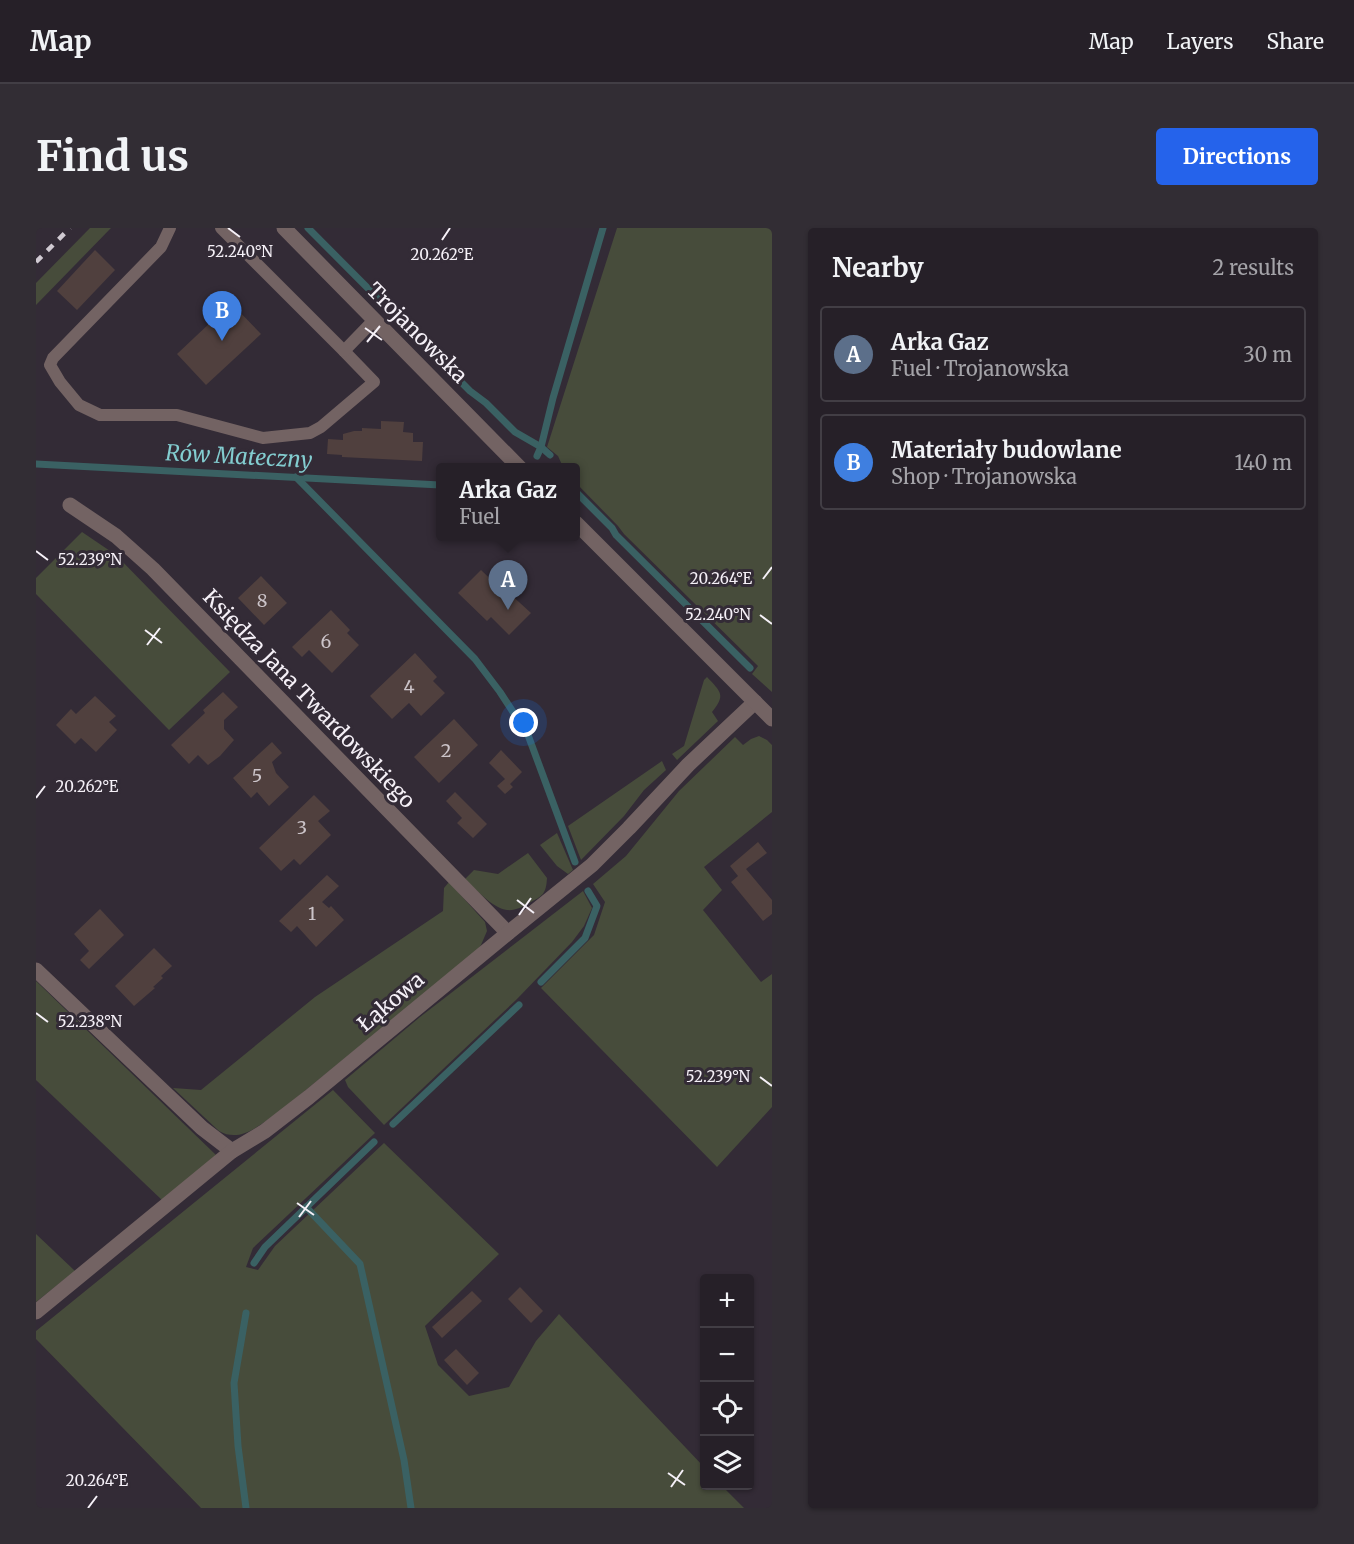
<!DOCTYPE html>
<html lang="en">
<head>
<meta charset="utf-8">
<style>
	:root { --surface:#262028; --page:#322d34; --text:#f1f3f6; --muted:#a4a3a8; --line:#423e45; --accent:#2563eb }
	body { margin:0; font-family:Merriweather,serif; background:var(--page); color:var(--text) }
	.controls { position:absolute; right:18px; bottom:18px; display:grid; overflow:hidden; border-radius:6px; box-shadow:0 2px 4px #0004 }
	.controls button { width:54px; height:54px; display:grid; place-items:center; padding:0; border:0; border-bottom:2px solid var(--line); background:var(--surface); color:var(--text); font:30px sans-serif }
	.you { position:absolute; left:488px; top:495px; width:21px; height:21px; margin:-15px; border:4px solid #fff; border-radius:50%; background:#1a73e8; box-shadow:0 0 0 9px #1a73e833 }
	.badge { display:grid; place-items:center; width:39px; height:39px; border-radius:50%; background:var(--accent); color:#fff; font-size:20px; font-weight:700 }
	.pin { position:absolute; translate:-50% -50px; filter:drop-shadow(0 2px 3px #0008) }
	.pin::after { content:''; position:absolute; top:32px; width:21px; height:18px; background:inherit; clip-path:polygon(0 0,100% 0,50% 100%) }
	.popup { position:absolute; left:400px; top:235px; width:144px; height:78px; box-sizing:border-box; display:grid; place-content:center; border-radius:6px; background:var(--surface); filter:drop-shadow(0 2px 4px #0005); font-size:20px; white-space:nowrap; color:var(--muted) }
	.popup b { font-size:22px; color:var(--text) }
	.popup::after { content:''; position:absolute; left:50%; top:100%; margin-left:-12px; border:12px solid transparent; border-top-color:var(--surface) }
	.list { margin:0; padding:0; list-style:none }
	h2 { display:flex; justify-content:space-between; align-items:center; height:78px; margin:0; padding:0 24px; font-size:26px }
	h2 small { font-size:20px; font-weight:400; color:var(--muted) }
	.list li { display:grid; grid-template-columns:39px 1fr auto; gap:18px; align-items:center; box-sizing:border-box; height:96px; margin:0 12px 12px; padding:0 12px; border:2px solid var(--line); border-radius:6px }
	.list b { display:block; font-size:22px; white-space:nowrap }
	.list p { margin:0; font-size:20px; white-space:nowrap; color:var(--muted) }
	.list em { font-size:20px; font-style:normal; color:var(--muted) }
	.icon { flex:none; width:33px; height:33px; fill:none; stroke:currentColor; stroke-width:2; stroke-linecap:round; stroke-linejoin:round }
	.map { position:relative; flex:none; width:736px; height:1280px; overflow:hidden; border-radius:6px }
	header { display:flex; align-items:center; gap:36px; box-sizing:border-box; height:84px; padding:0 30px; background:var(--surface); border-bottom:2px solid var(--line) }
	header strong { font-size:28px }
	nav { display:flex; gap:33px; margin-inline-start:auto; font-size:21px }
	.intro { display:flex; align-items:center; justify-content:space-between; box-sizing:border-box; height:144px; padding:0 36px }
	h1 { margin:0; font-size:42px }
	.button { padding:15px 27px; border-radius:6px; background:var(--accent); color:#fff; font-size:21px; font-weight:700 }
	main { display:flex; gap:36px; padding:0 36px }
	aside { flex:1; background:var(--surface); border-radius:6px; box-shadow:0 2px 4px #0004 }
	.map>svg:first-child { display:block }
</style>
</head>
<body>
<header>
<strong>Map</strong>
<nav><a>Map</a><a>Layers</a><a>Share</a></nav>
</header>
<div class="intro"><h1>Find us</h1><a class="button">Directions</a></div>
<main>
<div class="map">
<svg width="736" height="1280" viewBox="0 0 736 1280">
	<rect width="100%" height="100%" fill="#332b36"/>
	<!-- green -->
	<g fill="#474c3b">
		<path d="M54 0H75L0 77V55Z"/>
		<path d="M581 0H736V464L716 446 722 438 588 306 582 298 540 255V240L527 239 522 228 511 219Z"/>
		<path d="M46 304 80 327 194 444 133 502 0 366V350Z"/>
		<path d="M671 449C685 464 690 467 676 484L682 493 641 532 636 526 648 518 668 452Z"/>
		<path d="M723 508 731 512 736 517V584L668 639 686 662 667 682 725 754 736 746V879L681 939 505 760 558 707 569 674 557 656 590 628 643 563 699 509 707 517 715 511Z"/>
		<path d="M626 533 630 542 608 562 588 588 545 632 532 598Z"/>
		<path d="M521 605 537 642 532 646 521 638 504 617Z"/>
		<path d="M492 625 511 650C510 666 507 668 493 675 487 679 478 683 471 682 458 681 438 660 429 651L438 642 462 646Z"/>
		<path d="M413 654 449 694 451 703 445 717 440 724 244 883C226 895 205 916 183 903L137 860 165 862 279 769 407 683 408 660Z"/>
		<path d="M547 663 556 680 548 698 536 714 481 771 348 897 312 859 309 852 384 789Z"/>
		<path d="M0 753 180 927 127 973 0 852Z"/>
		<path d="M297 862 339 905 217 1020 210 1039 222 1042 239 1018 348 915 463 1026 389 1098 402 1137 433 1168 473 1159 500 1113 523 1086 668 1239V1258H686L708 1280H165L0 1111V1103Z"/>
		<path d="M0 1006 39 1043 0 1074Z"/>
	</g>
	<g fill="none" stroke-linecap="round" stroke-linejoin="round">
		<!-- stream -->
		<g stroke="#3a6163" stroke-width="7">
			<path d="M272 0 434 163 450 175 479 204 505 219 514 227"/>
			<path d="M501 228 505 219 517 170 567 0"/>
			<path d="M0 236 404 257"/>
			<path d="M260 249 439 431 464 464 492 507 539 634"/>
			<path d="M540 264 576 300 580 307 714 440"/>
			<path d="M505 754 549 710 561 678 552 663"/>
			<path d="M357 896 483 777"/>
			<path d="M270 979 324 1036 368 1232 375 1280"/>
			<path d="M218 1035 229 1019 338 914"/>
			<path d="M210 1085 198 1155 202 1218 210 1280"/>
		</g>
	</g>
	<!-- building -->
	<g fill="#50403e">
		<path d="M59 22 79 42 41 82 21 63Z"/>
		<path d="M195 75 225 106 170 157 141 126Z"/>
		<path d="M345 193 368 194 367 204 377 205V214H387L386 233 306 229V227L291 226 292 211 307 212V206L318 203H326V200L345 201Z"/>
		<path d="M445 342 469 365 471 363 495 385 473 407 455 389 451 393 422 365Z"/>
		<path d="M225 348 251 375 228 397 202 370Z"/>
		<path d="M295 382 314 402 311 405 323 417 296 445 273 422 266 429 256 419Z"/>
		<path d="M379 425 401 449 397 453 409 465 385 488 373 475 356 491 334 468Z"/>
		<path d="M187 464 202 479 188 492V501L198 512 184 528 172 537 162 527 153 536 135 517 169 485 167 482Z"/>
		<path d="M59 468 80 488 73 494 81 502 60 524 45 510 39 516 20 497 35 481 40 486Z"/>
		<path d="M418 491 442 517 403 555 378 529Z"/>
		<path d="M236 514 246 525 236 534 240 545 253 559 233 578 221 564 215 570 197 550Z"/>
		<path d="M465 522 486 544 474 556 477 559 469 566 461 558 469 551 453 535Z"/>
		<path d="M419 564 451 596 437 610 421 595 426 590 410 573Z"/>
		<path d="M278 567 294 583 282 593 295 607 264 637 258 631 245 643 223 620Z"/>
		<path d="M722 614 731 625 710 641 736 672V686L727 693 695 654 702 648 694 638Z"/>
		<path d="M291 647 303 658 286 674 293 680 295 678 308 692 280 719 261 698 255 704 243 693Z"/>
		<path d="M64 681 88 707 53 741 44 732 53 723 38 706Z"/>
		<path d="M118 720 136 738 125 748 127 750 117 759 119 760 98 778 79 758Z"/>
		<path d="M484 1059 507 1083 495 1095 472 1071Z"/>
		<path d="M436 1063 446 1073 406 1110 396 1099Z"/>
		<path d="M420 1121 443 1145 431 1157 408 1132Z"/>
	</g>
	<g fill="none" stroke-linecap="round" stroke-linejoin="round">
		<!-- service -->
		<g stroke="#736363" stroke-width="12">
			<path d="M134 0 125 19 17 130 14 137 24 154 43 177 64 187H141L227 210 274 205 285 199 338 154 308 123"/>
			<path d="M185 0 308 123 338 92"/>
		</g>
		<!-- minor -->
		<g stroke="#736363" stroke-width="15">
			<path d="M34 277 80 308 117 341 472 705"/>
			<path d="M0 742 166 900 196 923"/>
			<path d="M0 1084 196 923 229 903 273 869 472 705 556 637 593 600 652 537 719 474"/>
		</g>
		<!-- tertiary -->
		<g stroke="#736363" stroke-width="15">
			<path d="M248 0 484 240"/>
			<path d="M540 295 736 491"/>
		</g>
		<!-- rail -->
		<path stroke="#d0cad2" stroke-width="4.5" stroke-dasharray="8 8" stroke-linecap="butt" d="M0 34 34 0"/>
	</g>
	<!-- ticks -->
	<path fill="none" stroke="#f5f0f7" stroke-width="2" d="M192 0 204 9M406 12 414 0M329 100 346 112M331 114 344 98M0 323 12 332M727 351 736 339M724 387 736 396M109 402 126 415M111 417 124 400M0 570 9 558M481 672 498 685M483 687 495 670M0 785 12 794M724 849 736 858M261 975 278 987M263 989 275 973M632 1245 649 1257M635 1259 647 1242M52 1280 61 1268"/>
	<g text-anchor="middle" stroke-width="6" stroke-linejoin="round" paint-order="stroke">
		<!-- number labels -->
		<g font-size="18" fill="#ccc4c9">
			<text x="226" y="379">8</text>
			<text x="290" y="420">6</text>
			<text x="373" y="465">4</text>
			<text x="410" y="529">2</text>
			<text x="221" y="554">5</text>
			<text x="266" y="606">3</text>
			<text x="276" y="692">1</text>
		</g>
		<!-- street labels -->
		<g font-size="21" fill="#f5f0f7" stroke="#332b36">
			<text transform="translate(381 105) rotate(45)" y="7">Trojanowska</text>
			<text transform="translate(273 471) rotate(46)" y="7">Księdza Jana Twardowskiego</text>
			<text transform="translate(355 774) rotate(-40)" y="7">Łąkowa</text>
		</g>
		<!-- water labels -->
		<g font-size="22" font-style="italic" fill="#83cdd0" stroke="#332b36">
			<text transform="translate(203 228) rotate(3)" y="8">Rów Mateczny</text>
		</g>
	</g>
	<g font-size="15" text-anchor="middle" fill="#f5f0f7" stroke="#332b36" stroke-width="6" stroke-linejoin="round" paint-order="stroke">
		<text x="204" y="29">52.240°N</text>
		<text x="406" y="32">20.262°E</text>
		<text x="54" y="337">52.239°N</text>
		<text x="685" y="356">20.264°E</text>
		<text x="682" y="392">52.240°N</text>
		<text x="51" y="564">20.262°E</text>
		<text x="54" y="799">52.238°N</text>
		<text x="682" y="854">52.239°N</text>
		<text x="61" y="1258">20.264°E</text>
	</g>
</svg>
<div class="controls">
<button>+</button>
<button>−</button>
<button><svg class="icon" aria-label="locate" viewBox="0 0 24 24"><circle cx="12" cy="12" r="6"/><path d="M12 2v4M12 18v4M2 12h4M18 12h4"/></svg></button>
<button><svg class="icon" aria-label="layers" viewBox="0 0 24 24"><path d="M12 4l9 5-9 5-9-5zM3 14l9 5 9-5"/></svg></button>
</div>
<div class="you"></div>
<div class="pin badge" style="left:472px;top:382px;background:#5c6f8a">A</div>
<div class="popup"><b>Arka Gaz</b>Fuel</div>
<div class="pin badge" style="left:186px;top:113px;background:#3f7fe0">B</div>
</div>
<aside>
<h2>Nearby<small>2 results</small></h2>
<ul class="list">
<li><span class="badge" style="background:#5c6f8a">A</span><div><b>Arka Gaz</b><p>Fuel · Trojanowska</p></div><em>30 m</em></li>
<li><span class="badge" style="background:#3f7fe0">B</span><div><b>Materiały budowlane</b><p>Shop · Trojanowska</p></div><em>140 m</em></li>
</ul>
</aside>
</main>
</body>
</html>
